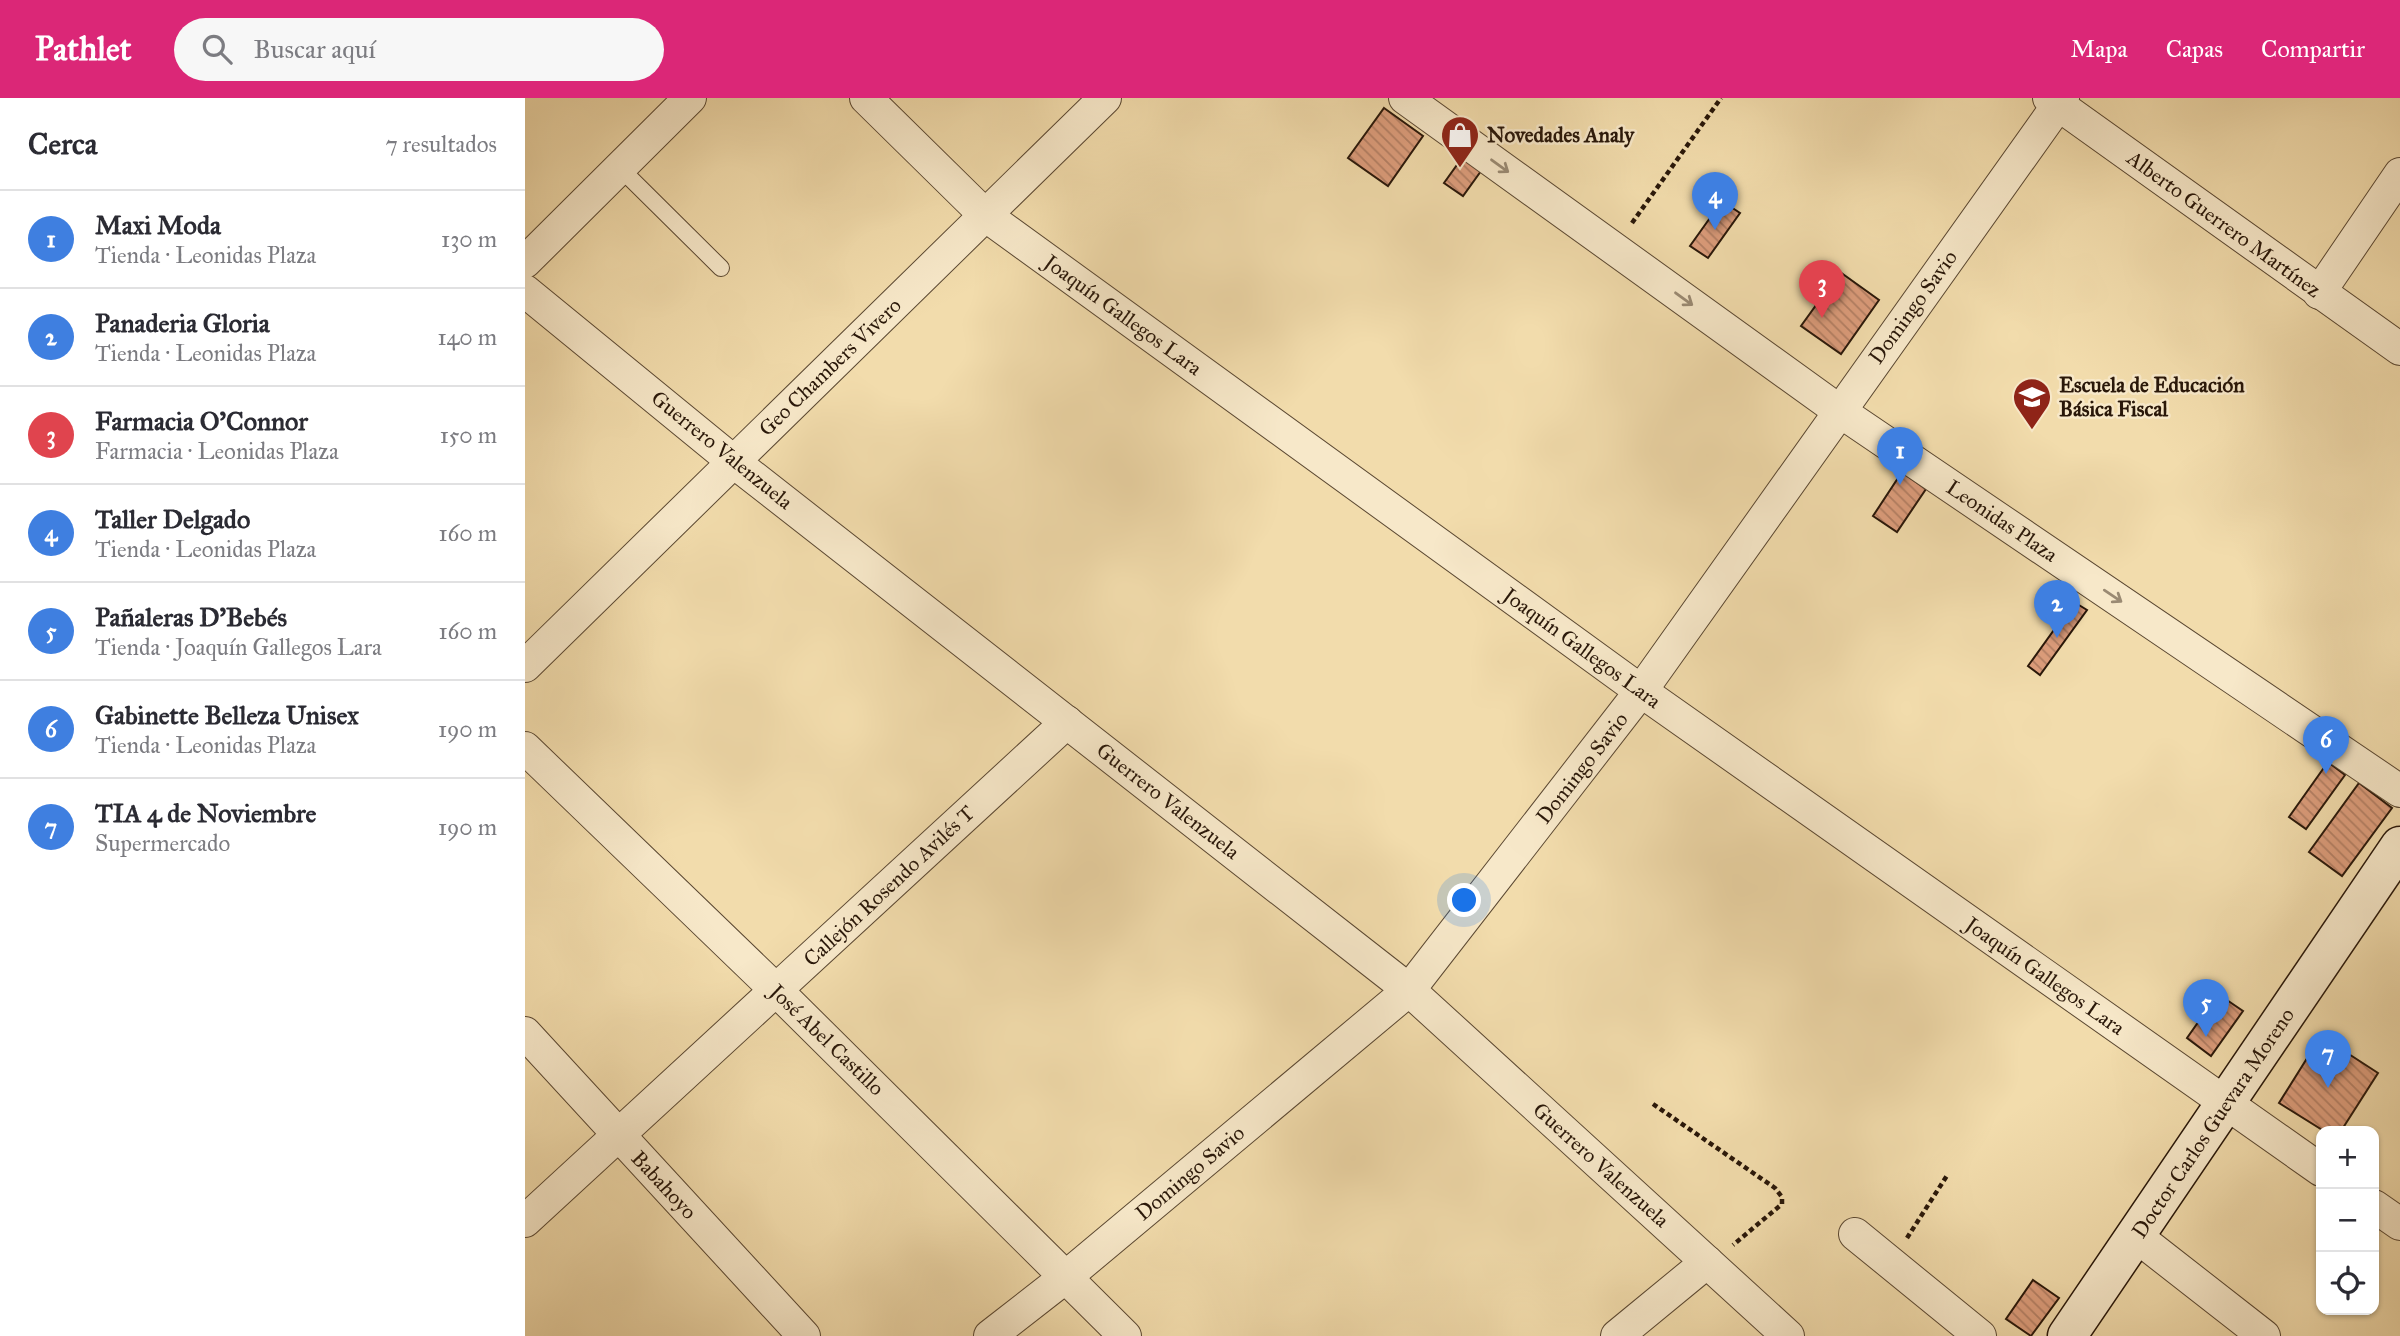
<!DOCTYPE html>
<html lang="es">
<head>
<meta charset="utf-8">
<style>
	:root { --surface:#fff; --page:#f7f7f7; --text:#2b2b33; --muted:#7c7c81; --line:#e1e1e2; --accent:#db2777 }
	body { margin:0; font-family:"IM FELL Great Primer",serif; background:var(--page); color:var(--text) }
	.controls { position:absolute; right:21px; bottom:21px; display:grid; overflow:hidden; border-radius:14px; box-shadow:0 2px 5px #0004 }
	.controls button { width:63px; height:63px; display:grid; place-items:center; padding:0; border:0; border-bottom:2px solid var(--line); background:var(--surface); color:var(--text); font:35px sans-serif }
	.you { position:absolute; left:940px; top:803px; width:24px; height:24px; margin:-18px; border:5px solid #fff; border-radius:50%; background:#1a73e8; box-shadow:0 0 0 10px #1a73e833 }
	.badge { display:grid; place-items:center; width:46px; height:46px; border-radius:50%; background:var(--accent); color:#fff; font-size:23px; font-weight:700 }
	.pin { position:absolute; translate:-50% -58px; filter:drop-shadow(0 2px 4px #0008) }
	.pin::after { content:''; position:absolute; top:37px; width:24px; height:21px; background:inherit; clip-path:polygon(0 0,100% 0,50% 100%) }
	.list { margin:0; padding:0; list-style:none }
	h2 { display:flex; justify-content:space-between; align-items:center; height:91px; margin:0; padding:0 28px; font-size:30px }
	h2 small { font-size:23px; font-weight:400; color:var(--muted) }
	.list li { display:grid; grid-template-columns:46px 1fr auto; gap:21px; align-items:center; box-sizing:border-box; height:98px; padding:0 28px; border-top:2px solid var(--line) }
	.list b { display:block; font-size:26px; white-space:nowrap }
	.list p { margin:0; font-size:23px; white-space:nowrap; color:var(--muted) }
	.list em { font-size:23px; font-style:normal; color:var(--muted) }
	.icon { flex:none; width:38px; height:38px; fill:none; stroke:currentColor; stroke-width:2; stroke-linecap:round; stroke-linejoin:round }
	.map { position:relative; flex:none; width:1875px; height:1238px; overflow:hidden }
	header { display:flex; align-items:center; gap:42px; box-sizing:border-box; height:98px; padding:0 35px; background:var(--accent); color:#fff }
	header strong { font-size:33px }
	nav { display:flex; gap:38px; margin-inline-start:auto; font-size:24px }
	.search { width:490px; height:63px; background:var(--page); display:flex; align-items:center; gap:18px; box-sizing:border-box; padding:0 24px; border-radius:38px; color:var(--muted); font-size:26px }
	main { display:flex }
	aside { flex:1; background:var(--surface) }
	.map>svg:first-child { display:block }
</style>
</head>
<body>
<header>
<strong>Pathlet</strong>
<div class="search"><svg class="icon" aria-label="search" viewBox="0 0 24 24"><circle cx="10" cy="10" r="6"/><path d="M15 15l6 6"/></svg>Buscar aquí</div>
<nav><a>Mapa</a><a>Capas</a><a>Compartir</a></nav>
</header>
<main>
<aside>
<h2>Cerca<small>7 resultados</small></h2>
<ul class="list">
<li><span class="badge" style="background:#3f7fe0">1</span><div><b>Maxi Moda</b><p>Tienda · Leonidas Plaza</p></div><em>130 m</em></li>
<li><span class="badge" style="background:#3f7fe0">2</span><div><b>Panaderia Gloria</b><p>Tienda · Leonidas Plaza</p></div><em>140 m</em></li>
<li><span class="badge" style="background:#e0444e">3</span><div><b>Farmacia O'Connor</b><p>Farmacia · Leonidas Plaza</p></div><em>150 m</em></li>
<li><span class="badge" style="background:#3f7fe0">4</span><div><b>Taller Delgado</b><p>Tienda · Leonidas Plaza</p></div><em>160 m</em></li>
<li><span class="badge" style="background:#3f7fe0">5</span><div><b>Pañaleras D'Bebés</b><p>Tienda · Joaquín Gallegos Lara</p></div><em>160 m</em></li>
<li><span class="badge" style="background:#3f7fe0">6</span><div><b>Gabinette Belleza Unisex</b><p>Tienda · Leonidas Plaza</p></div><em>190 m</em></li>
<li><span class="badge" style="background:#3f7fe0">7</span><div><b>TIA 4 de Noviembre</b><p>Supermercado</p></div><em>190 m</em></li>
</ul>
</aside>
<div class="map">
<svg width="1875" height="1238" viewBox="0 0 1875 1238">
	<defs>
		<pattern id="building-back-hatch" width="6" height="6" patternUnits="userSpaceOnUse" patternTransform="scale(1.75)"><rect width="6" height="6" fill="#dd9d7c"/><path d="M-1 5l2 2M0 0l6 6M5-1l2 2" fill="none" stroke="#b37f64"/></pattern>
	</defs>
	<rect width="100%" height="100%" fill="#f2dcac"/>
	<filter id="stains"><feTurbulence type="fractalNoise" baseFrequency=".00286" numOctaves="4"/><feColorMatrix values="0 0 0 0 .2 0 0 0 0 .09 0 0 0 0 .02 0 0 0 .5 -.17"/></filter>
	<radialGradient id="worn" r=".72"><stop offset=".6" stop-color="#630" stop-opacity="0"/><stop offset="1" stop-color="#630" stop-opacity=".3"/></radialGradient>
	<!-- building -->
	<g fill="url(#building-back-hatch)" stroke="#291709" stroke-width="2">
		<path d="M859 10 898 38 863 88 823 60Z"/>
		<path d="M937 60 956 73 938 98 919 85Z"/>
		<path d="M1197 103 1215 115 1183 160 1165 148Z"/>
		<path d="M1315 174 1354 202 1316 256 1276 228Z"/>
		<path d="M1377 374 1401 391 1372 434 1348 418Z"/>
		<path d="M1549 504 1562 512 1515 577 1503 568Z"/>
		<path d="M1803 664 1820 677 1781 731 1764 719Z"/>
		<path d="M1834 685 1867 710 1817 778 1784 754Z"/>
		<path d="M1693 896 1718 913 1686 958 1662 940Z"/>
		<path d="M1796 938 1853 975 1816 1033H1799L1754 1005Z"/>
		<path d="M1508 1182 1534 1200 1506 1238 1481 1221Z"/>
	</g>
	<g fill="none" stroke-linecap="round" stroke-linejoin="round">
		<defs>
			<path id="lane" d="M95 70 196 170"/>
			<g id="street">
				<path d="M341 0 460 117 1116 593 1796 1072"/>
				<path d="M880 0 1313 312 1875 693"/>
				<path d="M1524 0 1875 251"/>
				<path d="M0 164 165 0"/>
				<path d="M0 193 209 364 884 892 1263 1238"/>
				<path d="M1794 195 1875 76"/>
				<path d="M0 568 580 0"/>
				<path d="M0 650 251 892 600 1238"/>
				<path d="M0 935 279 1238"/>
				<path d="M1849 1108 1875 1126"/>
				<path d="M0 1123 542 624"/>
				<path d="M1330 1136 1455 1238"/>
				<path d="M1611 1138 1739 1238"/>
				<path d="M465 1238 542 1178 884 892 1116 593 1538 0"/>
				<path d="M1092 1238 1182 1164"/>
			</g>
			<path id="secondary" d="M1542 1238 1875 748"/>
		</defs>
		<!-- lane casing -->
		<use href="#lane" stroke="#5b4832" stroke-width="18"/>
		<!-- street casing -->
		<use href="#street" stroke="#5b4832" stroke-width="34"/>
		<!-- secondary casing -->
		<use href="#secondary" stroke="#291709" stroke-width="41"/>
		<!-- path -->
		<g stroke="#291709" stroke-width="4.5" stroke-dasharray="5 3.5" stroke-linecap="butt">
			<path d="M1107 125 1196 0"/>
			<path d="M1128 1006 1250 1090 1257 1099V1106L1208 1147"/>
			<path d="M1382 1140 1423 1076"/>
		</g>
		<!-- lane -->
		<use href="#lane" stroke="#f7e8c9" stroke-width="16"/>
		<!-- street -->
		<use href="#street" stroke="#f7e8c9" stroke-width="32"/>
		<!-- secondary -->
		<use href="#secondary" stroke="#f7e8c9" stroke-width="38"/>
	</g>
	<!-- one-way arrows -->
	<defs><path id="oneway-shaft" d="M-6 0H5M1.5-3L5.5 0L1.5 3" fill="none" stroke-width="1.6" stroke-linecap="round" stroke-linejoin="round" transform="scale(1.75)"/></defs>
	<g stroke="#9a8a73">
		<use href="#oneway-shaft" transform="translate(975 68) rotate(36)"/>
		<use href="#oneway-shaft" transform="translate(1159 201) rotate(36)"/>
		<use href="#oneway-shaft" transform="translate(1588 498) rotate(34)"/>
	</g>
	<!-- icons -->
	<defs>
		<symbol id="shop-pin" viewBox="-11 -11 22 30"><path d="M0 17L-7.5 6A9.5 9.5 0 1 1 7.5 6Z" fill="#8f2418" stroke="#f7e8c9"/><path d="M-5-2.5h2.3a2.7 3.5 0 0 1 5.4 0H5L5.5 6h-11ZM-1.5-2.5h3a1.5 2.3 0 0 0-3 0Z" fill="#fff"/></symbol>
		<symbol id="school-pin" viewBox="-11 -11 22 30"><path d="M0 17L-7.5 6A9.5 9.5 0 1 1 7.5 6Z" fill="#8f2418" stroke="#f7e8c9"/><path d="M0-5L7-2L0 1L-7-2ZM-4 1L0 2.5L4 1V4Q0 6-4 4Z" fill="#fff"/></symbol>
	</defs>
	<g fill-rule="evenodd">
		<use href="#shop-pin" x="913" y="15" width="44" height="60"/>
		<use href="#school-pin" x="1485" y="277" width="44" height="60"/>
	</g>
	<g text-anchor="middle" stroke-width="5" stroke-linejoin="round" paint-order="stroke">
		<!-- poi labels -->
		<g font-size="21" font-weight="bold" fill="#291709" stroke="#f7e8c9" text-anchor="start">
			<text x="962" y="44">Novedades Analy</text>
			<text x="1534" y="294">Escuela de Educación<tspan x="1534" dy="24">Básica Fiscal</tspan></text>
		</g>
		<!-- street labels -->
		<g font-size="21" fill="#291709" stroke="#f7e8c9">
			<text transform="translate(1699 126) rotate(36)" y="7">Alberto Guerrero Martínez</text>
			<text transform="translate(1388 209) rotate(-54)" y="7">Domingo Savio</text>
			<text transform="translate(598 217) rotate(36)" y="7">Joaquín Gallegos Lara</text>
			<text transform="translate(305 269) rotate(-44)" y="7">Geo Chambers Vivero</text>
			<text transform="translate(197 352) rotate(39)" y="7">Guerrero Valenzuela</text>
			<text transform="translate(1477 423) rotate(34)" y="7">Leonidas Plaza</text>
			<text transform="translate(1057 550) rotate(36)" y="7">Joaquín Gallegos Lara</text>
			<text transform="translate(1057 670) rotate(-52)" y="7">Domingo Savio</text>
			<text transform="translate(643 703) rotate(38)" y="7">Guerrero Valenzuela</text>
			<text transform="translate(364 788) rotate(-43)" y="7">Callejón Rosendo Avilés T</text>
			<text transform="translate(1520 878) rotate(35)" y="7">Joaquín Gallegos Lara</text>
			<text transform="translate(302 942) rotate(44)" y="7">José Abel Castillo</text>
			<text transform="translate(1688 1025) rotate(-56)" y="7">Doctor Carlos Guevara Moreno</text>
			<text transform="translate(1076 1067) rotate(42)" y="7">Guerrero Valenzuela</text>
			<text transform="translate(665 1075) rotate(-40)" y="7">Domingo Savio</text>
			<text transform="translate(139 1087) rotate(47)" y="7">Babahoyo</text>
		</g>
	</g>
	<rect width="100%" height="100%" filter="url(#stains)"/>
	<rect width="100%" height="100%" fill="url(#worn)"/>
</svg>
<div class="controls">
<button>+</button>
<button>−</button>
<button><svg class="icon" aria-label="locate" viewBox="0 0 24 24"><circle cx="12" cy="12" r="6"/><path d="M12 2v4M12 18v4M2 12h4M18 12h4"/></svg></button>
</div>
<div class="you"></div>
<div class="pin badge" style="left:1375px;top:387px;background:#3f7fe0">1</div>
<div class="pin badge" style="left:1532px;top:540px;background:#3f7fe0">2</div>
<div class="pin badge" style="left:1297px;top:220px;background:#e0444e">3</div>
<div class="pin badge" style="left:1190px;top:132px;background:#3f7fe0">4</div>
<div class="pin badge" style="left:1681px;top:939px;background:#3f7fe0">5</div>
<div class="pin badge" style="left:1801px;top:676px;background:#3f7fe0">6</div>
<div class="pin badge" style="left:1803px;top:990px;background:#3f7fe0">7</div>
</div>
</main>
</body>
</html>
